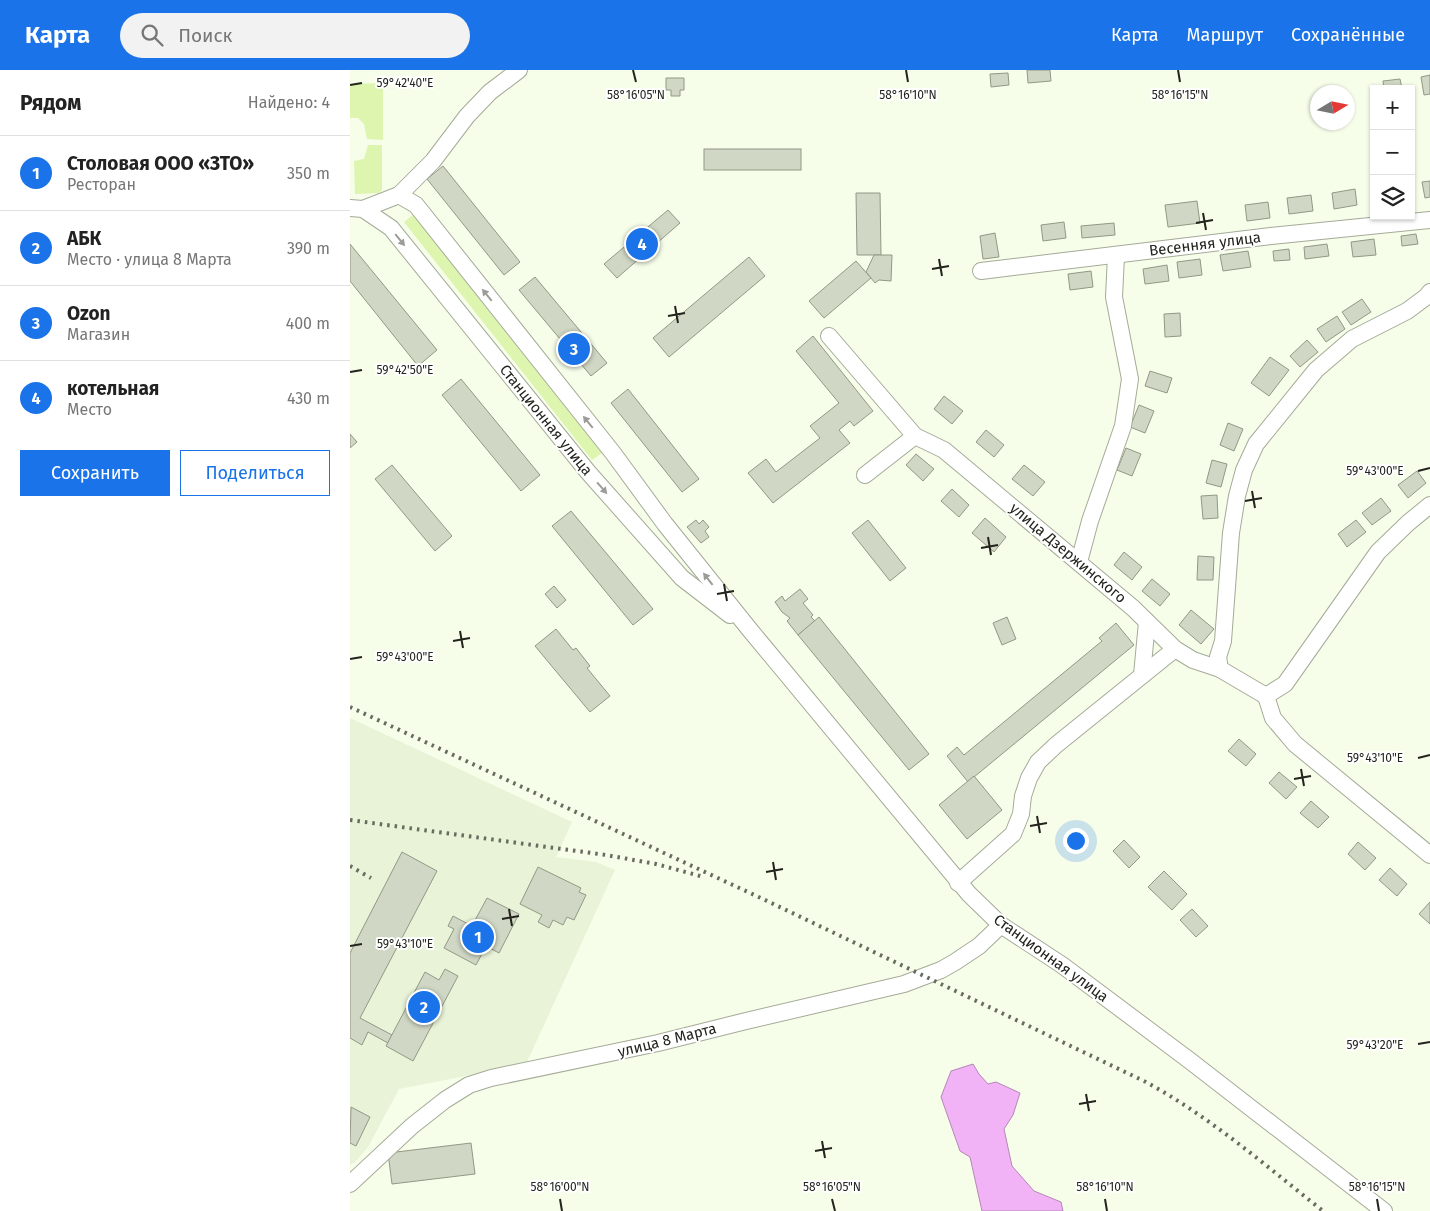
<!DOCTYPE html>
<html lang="ru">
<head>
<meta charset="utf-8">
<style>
	:root { --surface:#fff; --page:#f2f2f2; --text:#222; --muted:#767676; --line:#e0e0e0; --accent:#1a73e8 }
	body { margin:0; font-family:"Fira Sans",sans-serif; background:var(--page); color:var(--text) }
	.controls { position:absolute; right:15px; top:15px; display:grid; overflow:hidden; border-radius:0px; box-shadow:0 1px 4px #0004 }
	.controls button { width:45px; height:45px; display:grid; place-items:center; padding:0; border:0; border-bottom:1px solid var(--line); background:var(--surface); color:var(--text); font:25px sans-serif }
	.compass { position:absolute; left:960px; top:15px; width:45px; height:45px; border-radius:50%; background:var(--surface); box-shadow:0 1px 4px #0004; rotate:80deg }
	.you { position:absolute; left:725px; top:770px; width:18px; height:18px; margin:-12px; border:4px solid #fff; border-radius:50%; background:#1a73e8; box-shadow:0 0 0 8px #1a73e833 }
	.badge { display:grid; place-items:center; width:32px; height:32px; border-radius:50%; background:var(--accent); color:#fff; font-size:16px; font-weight:700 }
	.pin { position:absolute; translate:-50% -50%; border:2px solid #fff; box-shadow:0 1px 5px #0006 }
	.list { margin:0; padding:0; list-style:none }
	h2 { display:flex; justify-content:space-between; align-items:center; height:65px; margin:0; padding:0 20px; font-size:21px }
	h2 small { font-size:16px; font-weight:400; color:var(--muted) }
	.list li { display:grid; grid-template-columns:32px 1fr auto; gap:15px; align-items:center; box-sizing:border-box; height:75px; padding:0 20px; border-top:1px solid var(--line) }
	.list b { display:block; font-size:19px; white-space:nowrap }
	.list p { margin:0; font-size:16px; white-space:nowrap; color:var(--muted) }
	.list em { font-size:16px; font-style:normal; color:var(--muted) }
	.actions { display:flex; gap:10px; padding:15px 20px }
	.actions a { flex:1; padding:11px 0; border:1px solid var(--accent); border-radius:0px; text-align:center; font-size:18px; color:var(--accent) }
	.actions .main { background:var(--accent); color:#fff }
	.icon { flex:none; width:28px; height:28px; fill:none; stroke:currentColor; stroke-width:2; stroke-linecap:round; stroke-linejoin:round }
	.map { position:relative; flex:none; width:1080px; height:1141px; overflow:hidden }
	header { display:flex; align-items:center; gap:30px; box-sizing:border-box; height:70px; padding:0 25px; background:var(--accent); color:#fff }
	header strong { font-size:24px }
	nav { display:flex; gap:28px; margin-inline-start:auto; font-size:18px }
	.search { width:350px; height:45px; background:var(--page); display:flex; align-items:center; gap:12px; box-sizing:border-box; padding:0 18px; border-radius:28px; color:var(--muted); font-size:19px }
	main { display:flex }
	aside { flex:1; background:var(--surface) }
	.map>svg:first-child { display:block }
</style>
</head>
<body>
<header>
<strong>Карта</strong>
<div class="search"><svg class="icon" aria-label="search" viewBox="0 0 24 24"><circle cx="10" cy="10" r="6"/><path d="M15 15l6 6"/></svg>Поиск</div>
<nav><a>Карта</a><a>Маршрут</a><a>Сохранённые</a></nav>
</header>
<main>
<aside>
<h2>Рядом<small>Найдено: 4</small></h2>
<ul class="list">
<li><span class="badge">1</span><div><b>Столовая ООО «ЗТО»</b><p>Ресторан</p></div><em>350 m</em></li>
<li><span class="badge">2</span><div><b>АБК</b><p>Место · улица 8 Марта</p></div><em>390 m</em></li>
<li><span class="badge">3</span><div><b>Ozon</b><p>Магазин</p></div><em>400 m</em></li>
<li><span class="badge">4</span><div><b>котельная</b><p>Место</p></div><em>430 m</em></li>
</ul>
<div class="actions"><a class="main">Сохранить</a><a>Поделиться</a></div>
</aside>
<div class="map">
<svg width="1080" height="1141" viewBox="0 0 1080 1141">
	<rect width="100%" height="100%" fill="#f6fde9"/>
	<!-- built -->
	<path fill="#e9f3d7" d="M0 648 222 752 206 787 246 792 265 800 176 994 49 1019 18 1077 7 1090 0 1095Z"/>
	<!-- green -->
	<g fill="#def5af">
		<path d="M33 13V70L17 69 14 54 8 48H0V14Z"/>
		<path d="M18 75H32V120L29 123 5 124 4 91 14 89Z"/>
		<path d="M63 145 252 383 242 390 54 152Z"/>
	</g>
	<!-- water -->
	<path fill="#f1b3f6" stroke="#b388b5" d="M623 994 629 1004 638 1014 646 1012 670 1023 663 1045 654 1059 662 1096 684 1121 711 1132 713 1141H632L620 1087 610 1081 591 1027 601 1001Z"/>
	<!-- building -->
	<g fill="#d0d7c4" stroke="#929886">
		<path d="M677 0H700L701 11 678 13Z"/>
		<path d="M658 3 659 15 641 17 640 4Z"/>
		<path d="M1080 5V24L1074 25 1071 7Z"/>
		<path d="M316 8H334V20H330V26H321V20H316Z"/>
		<path d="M1050 9 1052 19H1034L1033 11Z"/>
		<rect x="354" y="79" width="97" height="21"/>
		<path d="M93 96 170 192 154 205 77 109Z"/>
		<path d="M1080 111V127L1075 128 1072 112Z"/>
		<path d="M1005 119 1007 135 984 139 982 123Z"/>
		<path d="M506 123H530L531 185H507Z"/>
		<path d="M961 125 963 141 939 144 937 128Z"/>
		<path d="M847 131 850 153 818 157 815 135Z"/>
		<path d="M918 132 920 148 897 151 895 135Z"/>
		<path d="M318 140 330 153 267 208 254 194Z"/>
		<path d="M714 152 716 168 693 171 691 155Z"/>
		<path d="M764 153 765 165 732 168 731 156Z"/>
		<path d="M645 163 649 187 633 189 630 166Z"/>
		<path d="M1066 164 1068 174 1052 176 1051 166Z"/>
		<path d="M1024 169 1026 185 1003 187 1001 172Z"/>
		<path d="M0 174 87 280 68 296 0 211Z"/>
		<path d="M977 174 979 186 955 189 954 177Z"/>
		<path d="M939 179 940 190 924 191 923 181Z"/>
		<path d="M898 181 901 197 873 201 870 185Z"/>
		<path d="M524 185H542L541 211 529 210 525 213 516 202Z"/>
		<path d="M399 187 415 206 319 287 303 268Z"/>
		<path d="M850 189 852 205 829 208 827 192Z"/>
		<path d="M506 191 521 208 474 248 459 231Z"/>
		<path d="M817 195 819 211 795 214 793 199Z"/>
		<path d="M741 201 743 217 720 220 718 204Z"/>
		<path d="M185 207 257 293 241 306 169 220Z"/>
		<path d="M1012 229 1021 242 1001 255 992 242Z"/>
		<path d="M830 243 831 266 815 267 814 244Z"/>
		<path d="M987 246 995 259 976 272 967 259Z"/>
		<path d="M463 266 523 341 504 356 500 351 489 360 500 373 423 433 398 403 416 389 426 402 470 368 460 356 489 333 446 281Z"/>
		<path d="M957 270 968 282 950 297 940 286Z"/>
		<path d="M920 287 939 300 919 326 901 313Z"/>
		<path d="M800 301 822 308 817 323 795 316Z"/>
		<path d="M111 309 190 405 171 421 92 325Z"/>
		<path d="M278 319 349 409 332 422 261 333Z"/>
		<path d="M594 326 613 341 602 354 584 339Z"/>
		<path d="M789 335 804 341 795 363 780 357Z"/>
		<path d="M878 353 893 359 884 381 870 375Z"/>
		<path d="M636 360 654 375 644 387 626 372Z"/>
		<path d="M0 364 7 372 0 378Z"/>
		<path d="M776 378 791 384 782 406 767 400Z"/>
		<path d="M566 384 584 399 573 411 556 395Z"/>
		<path d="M862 390 877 394 871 417 856 413Z"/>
		<path d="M42 395 102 466 85 481 25 409Z"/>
		<path d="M674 395 695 412 683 426 662 409Z"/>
		<path d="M1067 401 1076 413 1058 428 1048 415Z"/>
		<path d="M602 419 619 435 609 447 591 431Z"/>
		<path d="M867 425 868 448 853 449 851 426Z"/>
		<path d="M1031 428 1041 441 1022 455 1012 443Z"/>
		<path d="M221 441 303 539 283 555 202 456Z"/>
		<path d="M635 448 656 467 644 482 622 463Z"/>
		<path d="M346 450 349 454 353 450 359 457 355 461 359 467 351 473 337 457Z"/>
		<path d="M518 450 556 498 540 511 502 463Z"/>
		<path d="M1006 450 1016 462 997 477 988 464Z"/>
		<path d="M774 482 792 497 782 510 764 495Z"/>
		<path d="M848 486 864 487 863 510H847Z"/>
		<path d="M802 509 820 524 810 536 792 521Z"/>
		<path d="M204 516 216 530 207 538 195 524Z"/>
		<path d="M450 519 458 529 453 533 463 545 461 547 465 551 448 565 437 551 440 548 432 542 425 532 432 526 435 531Z"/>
		<path d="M841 540 864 559 851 574 829 555Z"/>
		<path d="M469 547 579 684 559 700 448 565Z"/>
		<path d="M657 547 666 569 652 575 643 553Z"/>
		<path d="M766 553 784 575 618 712 597 686 607 677 614 685 752 571 749 568Z"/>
		<path d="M206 559 223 580 226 578 240 596 237 598 260 626 240 642 185 576Z"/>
		<path d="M889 669 906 684 896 696 878 681Z"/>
		<path d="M929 702 947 717 936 729 919 713Z"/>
		<path d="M624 706 652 740 617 769 589 735Z"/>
		<path d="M961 731 979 747 968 758 950 743Z"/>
		<path d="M774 770 790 787 779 798 763 781Z"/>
		<path d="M1008 772 1026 788 1015 800 998 784Z"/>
		<path d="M52 782 87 801 10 948 42 965 38 973 18 962 12 975 0 968V883Z"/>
		<path d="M188 797 231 818 229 822 236 825 224 850 217 847 213 855 203 850 199 858 188 852 192 845 170 834Z"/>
		<path d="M1040 798 1057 814 1047 826 1029 810Z"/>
		<path d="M814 801 837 824 822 840 798 817Z"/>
		<path d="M137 828 169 844 149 883 136 876 126 895 94 878 104 859 98 856 103 846 122 856Z"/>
		<path d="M1080 832V854L1069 844Z"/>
		<path d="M842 839 858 856 846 867 830 850Z"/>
		<path d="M95 899 108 906 63 991 36 976 75 902 89 910Z"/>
		<path d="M1 1037 20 1047 6 1076 0 1073Z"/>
		<path d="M121 1073 125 1104 42 1114 38 1083Z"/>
	</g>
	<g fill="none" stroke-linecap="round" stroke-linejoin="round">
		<defs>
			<g id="minor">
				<path d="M49 125 66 135 263 383 315 454 400 560 619 824 651 855 712 895 839 990 1034 1141"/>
				<path d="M0 138 13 139 41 158 238 402 332 508 380 545"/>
				<path d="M13 139 49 125 83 91 117 46 140 22 169 0"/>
				<path d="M631 201 921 166 1080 150"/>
				<path d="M479 266 565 366 594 380 783 538 825 579 843 590 870 599"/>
				<path d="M515 405 565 366"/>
				<path d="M1080 435 1058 453 1028 482 935 614 916 626 923 648 945 674 1080 785"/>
				<path d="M729 492 740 451 773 356 780 309 764 227 766 186"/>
				<path d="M792 605 797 552"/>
				<path d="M916 626 870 599 868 587 873 571 881 463 887 426 894 400 906 374 966 300 1002 269 1057 241 1076 227 1080 222"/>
				<path d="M608 813 663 764 671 744 673 726 679 708 688 692 706 675 825 579"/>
				<path d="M0 1114 62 1056 95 1030 119 1015 141 1008 308 973 392 952 554 914 591 900 605 892 629 876 651 855"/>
			</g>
		</defs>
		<!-- minor casing -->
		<use href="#minor" stroke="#a4ab98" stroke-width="18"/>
		<!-- minor -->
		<use href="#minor" stroke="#fff" stroke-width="16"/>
		<!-- rail -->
		<g stroke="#676b60" stroke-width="4" stroke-dasharray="2.5 5" stroke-linecap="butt">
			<path d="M0 637 413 829 796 1012C860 1047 915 1095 973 1141"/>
			<path d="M0 750 256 785 306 794 354 807"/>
			<path d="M0 796 21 808"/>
		</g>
	</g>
	<!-- one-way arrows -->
	<defs><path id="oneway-solid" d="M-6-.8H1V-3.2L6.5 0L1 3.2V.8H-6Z" transform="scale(1.25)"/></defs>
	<g fill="#9c9c99">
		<use href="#oneway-solid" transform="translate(50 170) rotate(51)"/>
		<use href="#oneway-solid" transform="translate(137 225) rotate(-129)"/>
		<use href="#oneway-solid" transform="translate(238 352) rotate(-129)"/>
		<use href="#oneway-solid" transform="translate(252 418) rotate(49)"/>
		<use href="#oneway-solid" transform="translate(358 509) rotate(-128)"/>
	</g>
	<!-- ticks -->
	<path fill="none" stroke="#22241d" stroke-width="2" d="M283 0 286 12M556 0 558 12M828 0 830 12M0 15 12 13M853 143 856 160M846 153 863 150M589 189 592 206M582 199 599 196M325 236 328 253M318 246 335 243M0 302 12 300M1068 401 1080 398M902 421 905 438M895 431 912 428M638 467 641 485M631 478 648 475M374 514 377 531M367 524 384 521M110 561 113 578M103 571 120 568M0 589 12 587M1068 688 1080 685M951 699 954 716M944 709 961 706M687 746 690 763M680 756 697 753M423 792 426 810M416 802 433 799M159 839 162 856M152 849 169 846M0 876 12 874M1068 974 1080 972M736 1024 739 1041M729 1034 746 1031M472 1071 475 1088M465 1081 482 1078M210 1129 212 1141M482 1129 485 1141M755 1129 757 1141M1027 1129 1029 1141"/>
	<g text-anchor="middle" stroke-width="4" stroke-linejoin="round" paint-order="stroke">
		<!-- street labels -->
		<g font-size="15" fill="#22241d" stroke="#fff">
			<text transform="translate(855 174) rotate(-7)" y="5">Весенняя улица</text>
			<text transform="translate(196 350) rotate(51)" y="5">Станционная улица</text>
			<text transform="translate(718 483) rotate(40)" y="5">улица Дзержинского</text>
			<text transform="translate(701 888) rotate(36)" y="5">Станционная улица</text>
			<text transform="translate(317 970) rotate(-14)" y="5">улица 8 Марта</text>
		</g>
	</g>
	<g font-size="12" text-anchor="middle" fill="#22241d" stroke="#fff" stroke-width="4" stroke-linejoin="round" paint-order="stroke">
		<text x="55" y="17">59°42'40"E</text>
		<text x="286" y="29">58°16'05"N</text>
		<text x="558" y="29">58°16'10"N</text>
		<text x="830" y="29">58°16'15"N</text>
		<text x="55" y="304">59°42'50"E</text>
		<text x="1025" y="405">59°43'00"E</text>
		<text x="55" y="591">59°43'00"E</text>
		<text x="1025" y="692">59°43'10"E</text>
		<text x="55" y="878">59°43'10"E</text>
		<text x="1025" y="979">59°43'20"E</text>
		<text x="210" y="1121">58°16'00"N</text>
		<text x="482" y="1121">58°16'05"N</text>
		<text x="755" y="1121">58°16'10"N</text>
		<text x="1027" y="1121">58°16'15"N</text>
	</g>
</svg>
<div class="controls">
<button>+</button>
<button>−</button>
<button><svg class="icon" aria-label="layers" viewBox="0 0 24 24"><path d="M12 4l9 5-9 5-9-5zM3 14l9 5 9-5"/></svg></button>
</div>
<svg class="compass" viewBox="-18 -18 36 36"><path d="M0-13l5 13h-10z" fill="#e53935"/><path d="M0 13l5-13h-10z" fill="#767676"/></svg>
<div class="you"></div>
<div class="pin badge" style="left:128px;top:867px">1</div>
<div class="pin badge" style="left:74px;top:937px">2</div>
<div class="pin badge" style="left:224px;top:279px">3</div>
<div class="pin badge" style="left:292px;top:174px">4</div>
</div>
</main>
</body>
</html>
